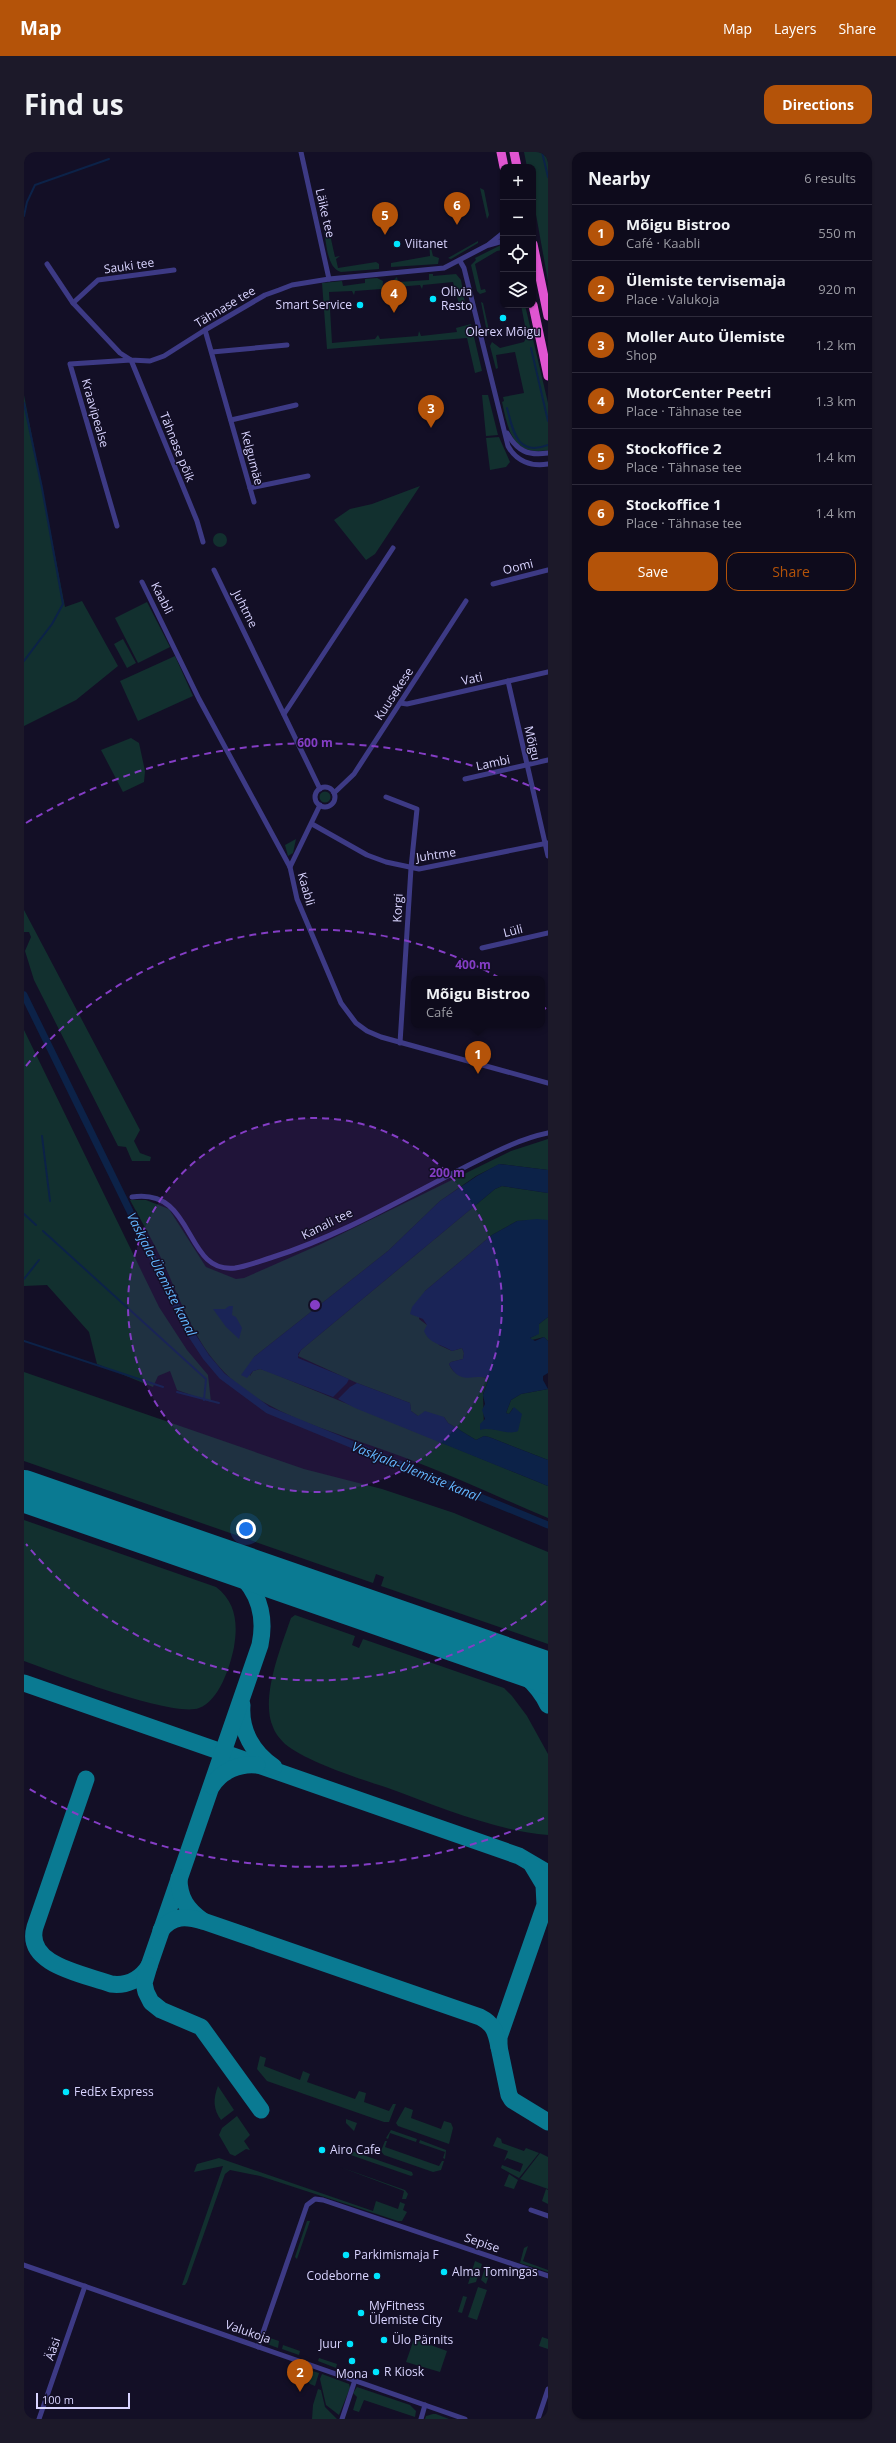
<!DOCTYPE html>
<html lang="en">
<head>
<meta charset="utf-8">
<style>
	:root { --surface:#0e0b1c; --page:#1c1929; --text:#f1f3f6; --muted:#9b9ba3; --line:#2e2b3b; --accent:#b45309 }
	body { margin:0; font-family:"Open Sans",sans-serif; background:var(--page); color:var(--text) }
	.controls { position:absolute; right:12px; top:12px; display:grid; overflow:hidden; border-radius:8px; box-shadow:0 1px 3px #0004 }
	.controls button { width:36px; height:36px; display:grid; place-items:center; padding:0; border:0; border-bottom:1px solid var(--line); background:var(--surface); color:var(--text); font:20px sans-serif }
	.scale { position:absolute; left:12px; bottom:10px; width:94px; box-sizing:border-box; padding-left:4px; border:2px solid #d9d4ff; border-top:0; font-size:11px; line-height:14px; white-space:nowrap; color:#d9d4ff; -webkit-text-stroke:3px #130f26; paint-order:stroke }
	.you { position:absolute; left:222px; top:1377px; width:14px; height:14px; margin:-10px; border:3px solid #fff; border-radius:50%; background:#1a73e8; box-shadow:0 0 0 6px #1a73e833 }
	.badge { display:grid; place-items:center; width:26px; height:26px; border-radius:50%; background:var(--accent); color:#fff; font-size:13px; font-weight:700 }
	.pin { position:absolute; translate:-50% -33px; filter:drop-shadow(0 1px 2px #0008) }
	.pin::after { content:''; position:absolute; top:21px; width:14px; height:12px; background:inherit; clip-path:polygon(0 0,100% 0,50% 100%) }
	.popup { position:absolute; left:387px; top:824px; width:134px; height:52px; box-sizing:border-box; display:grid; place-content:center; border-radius:8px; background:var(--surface); filter:drop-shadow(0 1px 3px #0005); font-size:13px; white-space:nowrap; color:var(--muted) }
	.popup b { font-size:15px; color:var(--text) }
	.popup::after { content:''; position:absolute; left:50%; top:100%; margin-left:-8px; border:8px solid transparent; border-top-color:var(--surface) }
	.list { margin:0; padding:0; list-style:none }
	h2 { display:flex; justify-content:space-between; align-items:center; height:52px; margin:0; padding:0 16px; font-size:17px }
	h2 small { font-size:13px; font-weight:400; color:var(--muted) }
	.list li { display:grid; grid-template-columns:26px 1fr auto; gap:12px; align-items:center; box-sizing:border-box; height:56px; padding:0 16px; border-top:1px solid var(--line) }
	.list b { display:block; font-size:15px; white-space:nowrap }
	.list p { margin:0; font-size:13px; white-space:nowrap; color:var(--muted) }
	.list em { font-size:13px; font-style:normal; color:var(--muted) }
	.actions { display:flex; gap:8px; padding:12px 16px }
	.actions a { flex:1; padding:9px 0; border:1px solid var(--accent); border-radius:12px; text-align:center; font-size:14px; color:var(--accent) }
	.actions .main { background:var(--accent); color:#fff }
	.icon { flex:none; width:22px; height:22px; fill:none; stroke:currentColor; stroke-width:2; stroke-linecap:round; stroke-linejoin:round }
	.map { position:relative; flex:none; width:524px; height:2267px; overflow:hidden; border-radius:12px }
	header { display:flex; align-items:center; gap:24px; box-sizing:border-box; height:56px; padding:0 20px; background:var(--accent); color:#fff }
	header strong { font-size:19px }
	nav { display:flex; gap:22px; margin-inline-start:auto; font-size:14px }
	.intro { display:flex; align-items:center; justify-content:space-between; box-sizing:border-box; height:96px; padding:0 24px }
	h1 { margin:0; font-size:28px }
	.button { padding:10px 18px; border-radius:12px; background:var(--accent); color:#fff; font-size:14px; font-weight:700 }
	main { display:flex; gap:24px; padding:0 24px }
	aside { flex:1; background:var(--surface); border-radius:12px; box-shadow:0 1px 3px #0004 }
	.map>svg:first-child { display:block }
</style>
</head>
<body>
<header>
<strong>Map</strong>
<nav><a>Map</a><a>Layers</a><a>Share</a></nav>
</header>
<div class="intro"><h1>Find us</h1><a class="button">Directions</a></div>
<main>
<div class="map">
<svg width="524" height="2267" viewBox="0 0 524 2267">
	<rect width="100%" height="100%" fill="#130f26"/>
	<!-- green -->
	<g fill="#12302f">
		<path d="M500 0H524V129L509 46V15H503Z"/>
		<path d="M456 36 460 38 465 63 463 67Z"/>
		<path d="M305 78 311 105 316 104 312 107 314 116 352 110 355 112V117L317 120C303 116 303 93 300 80Z"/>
		<path d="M405 88 409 104 415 106 414 112 367 115V111L406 104Z"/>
		<path d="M454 89V91L427 107 424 106Z"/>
		<path d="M479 92V98L473 99 451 112 457 138 461 137 462 140 456 142 453 139 447 113 452 108 451 106Z"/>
		<path d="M405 122H409V124L432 122 437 128 441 151 435 152 429 130 399 133 398 137 396 133 372 135V139L370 138 369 129 373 125 374 130 405 128Z"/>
		<path d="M353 126 359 129 358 141 357 137 331 139 330 143 328 139 305 140 308 191 351 187 354 183 356 187 394 184 395 179 397 184 433 180 432 176 447 172 458 219 451 221 443 186 303 197 298 131 318 129 319 134 341 131V127Z"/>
		<path d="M457 150 459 151 466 183 463 180Z"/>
		<path d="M497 153H501L524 251V298C488 305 484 277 478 250L480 249 479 245 500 241 491 200 472 203 474 216 472 217 466 194 468 190 476 196 500 190 503 184Z"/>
		<path d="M0 243 41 455 58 449 94 514 52 548 0 574Z"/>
		<path d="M458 243H464L474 283 462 284Z"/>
		<path d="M475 285 486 310 482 315 466 318 462 286Z"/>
		<path d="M396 334 351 402 342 408 310 368 326 357 348 352Z"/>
		<circle cx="196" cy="388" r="7"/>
		<path d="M123 450 146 495 114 511 91 466Z"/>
		<path d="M99 487 112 511 103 516 90 492Z"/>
		<path d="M151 504 169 544 114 569 96 529Z"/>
		<path d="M107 586 115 591 121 619 120 630 99 640 77 598Z"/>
		<circle cx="301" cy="645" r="5.5"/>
		<path d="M272 687 269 701 264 704 261 693Z"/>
		<path d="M0 758 116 978 110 989 116 1001 127 1005 126 1009H108L102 995 94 994 10 828 1 799 7 785 5 780H0Z"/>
		<path d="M0 878 135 1155 163 1198 184 1223 187 1250 153 1238 146 1219 134 1224 129 1235 73 1212 65 1180 23 1133 0 1134Z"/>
		<path d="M524 987V1018L476 1012 452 1024 416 1049 364 1099 230 1205 226 1224 229 1219 236 1217 243 1219 524 1334V1366C476 1346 428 1323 379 1305 318 1281 235 1264 192 1211 167 1181 155 1145 139 1110 129 1089 117 1069 106 1048H122L145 1057 182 1115 212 1127 220 1126 297 1092 487 999Z"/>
		<path d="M478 1034 524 1041V1068L493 1069 468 1083 401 1139 395 1167 403 1173 415 1193 428 1199 438 1196 440 1201 439 1207 427 1210 425 1212C434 1232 450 1222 465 1226L459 1242 460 1276 487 1279 489 1256 485 1262 482 1261 487 1248 497 1242 524 1237V1308L465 1285 460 1284 452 1288 424 1271 420 1265 394 1264 387 1259 386 1251 333 1231 274 1204 277 1198 471 1037Z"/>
		<path d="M524 1165V1189L520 1185 508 1188 506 1186 512 1183 515 1172Z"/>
		<path d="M0 1220 280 1317 358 1337 430 1361 524 1400V1492L357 1434 360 1425 352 1422 349 1431 0 1309Z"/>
		<path d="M0 1368 192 1435C212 1450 214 1472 210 1495 206 1515 195 1549 175 1556 149 1566 31 1520 0 1509Z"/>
		<path d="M271 1463 331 1484 328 1493 335 1496 339 1487 480 1536 488 1544 503 1564 524 1602V1683C469 1678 416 1655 364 1636 336 1627 283 1610 261 1592 256 1587 251 1581 249 1575 236 1546 257 1495 267 1466Z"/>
		<path d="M236 1904 242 1906 240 1914 276 1928 279 1919 286 1922 283 1930 331 1947 335 1939 342 1941 340 1950 365 1959 369 1952H372L365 1970H360L243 1929 233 1917Z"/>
		<path d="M194 1934 210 1958 197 1968C189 1957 189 1947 194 1934Z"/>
		<path d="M381 1955 389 1958 387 1966 417 1977 420 1969 427 1971 429 1976 425 1992 374 1974 372 1971Z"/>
		<path d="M213 1964 226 1983 220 1989 226 1998 222 1997 211 2004 206 2002 195 1983 198 1976Z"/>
		<path d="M322 1967 333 1971 330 1979 322 1971Z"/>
		<path d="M367 1978 393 1987 392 1990 366 1981 364 1987 362 1986Z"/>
		<path d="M473 1985 477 1987 478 1991 500 1999 502 1996 515 2001 495 2026 477 2016 478 2013 496 2020 499 2012 483 2006 480 2009 484 1999 469 1994Z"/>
		<path d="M396 1988 422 1998 421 2007 419 2006 421 2000 395 1991Z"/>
		<path d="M361 1989H363L361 1995 415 2014 418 2009H420L417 2018 409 2020 360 2003 357 1999Z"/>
		<path d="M322 1997 388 2020 389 2023 387 2024 321 2001Z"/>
		<path d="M516 2001 524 2005V2037L496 2027Z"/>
		<path d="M195 2006 349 2059 352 2049 374 2057 376 2050 381 2052 379 2058 383 2060 378 2069H374L236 2024 206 2018 201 2022 163 2130 161 2133H158L199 2014 170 2020 173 2012Z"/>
		<path d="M316 2015 381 2038 384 2042 382 2047H378L380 2039Z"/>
		<path d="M485 2022 494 2028 490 2037 480 2034Z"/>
		<path d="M522 2037 524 2038V2052L518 2049Z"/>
		<path d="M283 2069H286L273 2107 271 2105Z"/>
		<path d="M504 2094 499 2109 524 2118V2120L496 2111 500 2096Z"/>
		<path d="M451 2109 458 2112 452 2130 444 2132Z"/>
		<path d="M462 2113 468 2115 462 2132 457 2128Z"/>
		<path d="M454 2135 463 2138 453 2168 444 2165Z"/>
		<path d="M439 2144 443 2145 438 2161 434 2160Z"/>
		<path d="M243 2185 255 2189 254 2196 243 2192Z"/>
		<path d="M518 2185 524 2187V2197L515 2194Z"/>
		<path d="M390 2187 423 2199 416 2220 382 2210Z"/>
		<path d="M259 2193 276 2199 275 2203 258 2197Z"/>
		<path d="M295 2206 313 2212 312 2216 294 2209Z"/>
		<path d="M275 2214 283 2217 280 2225 268 2221 270 2216 273 2217Z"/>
		<path d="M285 2218 295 2221 291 2234 286 2232 282 2226Z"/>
		<path d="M298 2222 325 2232 326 2236 315 2263 302 2253 296 2227Z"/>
		<path d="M333 2235 386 2253 392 2259 391 2265 340 2248 335 2260 329 2258 333 2245 329 2241Z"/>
		<path d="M294 2237 297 2238 301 2255 313 2267H288L289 2253Z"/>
		<path d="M409 2262H412L425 2267H401L402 2264Z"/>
	</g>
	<!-- water -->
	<g fill="#0c2248">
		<path d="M475 1012 524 1018V1041L478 1034 471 1037 277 1198 274 1202V1206L325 1227 323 1231 309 1245 236 1217 229 1219 223 1226 217 1223 230 1205 364 1099 416 1049 453 1024Z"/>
		<path d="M513 1067 524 1068V1165L515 1172V1182L506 1186 511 1189 520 1185 524 1189V1221L519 1224V1228L524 1237 497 1242 487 1248 482 1261 485 1262 490 1255 498 1262 494 1279C484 1284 468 1274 456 1278V1272L461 1267 458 1258 461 1252 459 1243 465 1226C449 1222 436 1234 425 1212L427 1210 439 1207 440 1201 438 1196 428 1199C418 1192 405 1192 400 1179L403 1173 399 1167 386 1162 388 1155 401 1139 468 1083 493 1069Z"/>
		<path d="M205 1154H209L208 1163 212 1165 218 1176 215 1187 202 1175 189 1157H201Z"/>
		<path d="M333 1231 386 1251 387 1259 394 1264 401 1259 420 1265 424 1271 452 1288 460 1284 465 1285 524 1308V1334L331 1256 314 1247 326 1235Z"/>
	</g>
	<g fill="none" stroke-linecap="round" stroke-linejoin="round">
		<!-- stream -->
		<g stroke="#0c2248" stroke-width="2">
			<path d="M518 0 524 25"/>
			<path d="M0 64 3 50 11 33 85 7"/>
			<path d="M507 196 524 269"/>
			<path d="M0 251 18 336 39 452 28 472 0 509"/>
			<path d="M483 256C489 279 493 305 524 293"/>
			<path d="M18 984 26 1049"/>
			<path d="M0 1062 12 1073"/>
			<path d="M19 1079 182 1227 180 1248"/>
			<path d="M0 1127 15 1108"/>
			<path d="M0 1189 139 1235"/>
			<path d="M153 1240 195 1251"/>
		</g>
		<!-- canal -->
		<path stroke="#0c2248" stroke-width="7" d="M0 843 163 1176 182 1205 198 1224 244 1258 524 1373"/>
		<!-- taxiway -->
		<g stroke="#0a7a92" stroke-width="17">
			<path d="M474 1504C494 1517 513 1530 524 1553"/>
			<path d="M0 1531 495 1704 524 1721"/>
			<path d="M218 1553C216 1579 229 1601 250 1615"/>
			<path d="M62 1627 11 1775C0 1813 60 1822 87 1832 102 1834 116 1828 125 1814L236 1493C244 1455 228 1426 195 1407"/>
			<path d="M188 1634C197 1619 216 1611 233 1613"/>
			<path d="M508 1713 520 1733 521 1753 475 1885V1895L485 1943 488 1948 524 1970"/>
			<path d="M155 1726C155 1746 163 1758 179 1769"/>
			<path d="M137 1778C149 1763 162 1764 179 1769L456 1865C470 1872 472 1880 475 1895"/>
			<path d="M125 1814 120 1831 122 1840 127 1850 137 1858 177 1875 237 1958"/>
		</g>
		<!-- runway -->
		<path stroke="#0a7a92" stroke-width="42" d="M0 1339 524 1521"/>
		<!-- minor -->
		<g stroke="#3d3a85" stroke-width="5">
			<path d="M277 0 305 127"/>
			<path d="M465 93 479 89"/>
			<path d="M436 109 440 116 484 294C492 309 507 315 524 312"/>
			<path d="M23 112 49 151 96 201 107 208 126 209 140 204 181 178 241 143 255 138 268 133 305 127 420 116 464 93 479 81"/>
			<path d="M49 151 74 128 150 118"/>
			<path d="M181 178 230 350"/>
			<path d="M188 200 263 193"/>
			<path d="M207 268 272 253"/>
			<path d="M483 281C493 299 504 304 524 301"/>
			<path d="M226 336 284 324"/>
			<path d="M93 374 46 212 107 208 173 369 179 390"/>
			<path d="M190 418 296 637"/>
			<path d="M118 430 175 547 266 715 273 747 317 851 332 871 343 879 357 885 524 931"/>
			<path d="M469 432 524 418"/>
			<path d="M484 529 524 704"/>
			<path d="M376 551 383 552 524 520"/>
			<path d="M260 562 369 396"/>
			<path d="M441 627 524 608"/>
			<circle cx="301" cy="645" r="10"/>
			<path d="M310 641 330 622 442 449"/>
			<path d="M362 645 393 657 387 716 376 891"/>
			<path d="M288 672 343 703 362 710 395 717 524 691"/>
			<path d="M266 715 296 653"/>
			<path d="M458 796 524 781"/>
			<path d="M108 1045C172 1035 159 1122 211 1116 224 1114 236 1109 249 1105 316 1084 380 1046 443 1014 469 1001 495 987 524 981"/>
			<path d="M507 2058 524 2064"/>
			<path d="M0 2113 441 2267"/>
			<path d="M234 2195 283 2053 291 2047 299 2048 524 2124"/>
			<path d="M15 2267 61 2134"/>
			<path d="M318 2267 331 2228"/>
			<path d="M397 2267 401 2253"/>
			<path d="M514 2267 524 2237"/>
		</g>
		<!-- trunk -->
		<g stroke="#e055d1" stroke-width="9">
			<path d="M477 0 480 15"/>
			<path d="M490 0 493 15"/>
			<path d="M509 92 524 164"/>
			<path d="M509 153 524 224"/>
		</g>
	</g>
	<!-- distance rings -->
	<circle cx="291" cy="1153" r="187" fill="#843dc5" fill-opacity=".12"/>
	<g fill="none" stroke="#843dc5" stroke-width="2" stroke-dasharray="7 5">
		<circle cx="291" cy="1153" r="187"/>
		<path d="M522 1449A375 375 0 0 1 2 1392M2 914A375 375 0 0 1 522 857"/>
		<path d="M520 1666A562 562 0 0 1 2 1635M2 671A562 562 0 0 1 520 640"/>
	</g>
	<!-- markers -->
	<g fill="#00e5ff" stroke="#130f26" stroke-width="1.5">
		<circle cx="373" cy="92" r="4"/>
		<circle cx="409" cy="147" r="4"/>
		<circle cx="336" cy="153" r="4"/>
		<circle cx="479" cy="166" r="4"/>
		<circle cx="42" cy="1940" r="4"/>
		<circle cx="298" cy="1998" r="4"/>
		<circle cx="322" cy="2103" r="4"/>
		<circle cx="420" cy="2120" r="4"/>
		<circle cx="353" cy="2124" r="4"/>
		<circle cx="337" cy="2161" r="4"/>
		<circle cx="360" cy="2188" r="4"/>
		<circle cx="326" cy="2192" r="4"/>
		<circle cx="328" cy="2209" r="4"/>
		<circle cx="352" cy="2220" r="4"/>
	</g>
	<g text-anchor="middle" stroke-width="3" stroke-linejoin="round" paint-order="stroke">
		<!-- street labels -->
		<g font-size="12" fill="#d9d4ff" stroke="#130f26">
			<text transform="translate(301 61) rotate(77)" y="4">Läike tee</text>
			<text transform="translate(105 114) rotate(-8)" y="4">Sauki tee</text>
			<text transform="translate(201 155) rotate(-31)" y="4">Tähnase tee</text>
			<text transform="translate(71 261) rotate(74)" y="4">Kraavipealse</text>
			<text transform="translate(153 295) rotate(68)" y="4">Tähnase põik</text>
			<text transform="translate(228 306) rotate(75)" y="4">Kelgumäe</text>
			<text transform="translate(494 415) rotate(-14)" y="4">Oomi</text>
			<text transform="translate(138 446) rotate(63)" y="4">Kaabli</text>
			<text transform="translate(221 457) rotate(63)" y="4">Juhtme</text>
			<text transform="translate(448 527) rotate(-13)" y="4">Vati</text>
			<text transform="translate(370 542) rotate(-57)" y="4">Kuusekese</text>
			<text transform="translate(508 591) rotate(77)" y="4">Mõigu</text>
			<text transform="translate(469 611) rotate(-12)" y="4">Lambi</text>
			<text transform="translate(412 703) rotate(-8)" y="4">Juhtme</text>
			<text transform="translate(282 737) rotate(74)" y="4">Kaabli</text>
			<text transform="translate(374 756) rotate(-87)" y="4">Korgi</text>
			<text transform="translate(489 779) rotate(-14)" y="4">Lüli</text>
			<text transform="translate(303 1072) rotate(-26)" y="4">Kanali tee</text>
			<text transform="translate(458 2091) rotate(19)" y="4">Sepise</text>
			<text transform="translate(224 2180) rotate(19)" y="4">Valukoja</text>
			<text transform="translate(29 2197) rotate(-71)" y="4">Ääsi</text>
		</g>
		<!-- poi labels -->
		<g font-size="12" fill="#d9d4ff" stroke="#130f26" text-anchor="start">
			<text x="381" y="96">Viitanet</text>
			<text x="417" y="144">Olivia<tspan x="417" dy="14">Resto</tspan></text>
			<text x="328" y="157" text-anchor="end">Smart Service</text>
			<text x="479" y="184" text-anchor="middle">Olerex Mõigu</text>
			<text x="50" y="1944">FedEx Express</text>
			<text x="306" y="2002">Airo Cafe</text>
			<text x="330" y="2107">Parkimismaja F</text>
			<text x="428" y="2124">Alma Tomingas</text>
			<text x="345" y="2128" text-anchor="end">Codeborne</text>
			<text x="345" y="2158">MyFitness<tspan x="345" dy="14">Ülemiste City</tspan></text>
			<text x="368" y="2192">Ülo Pärnits</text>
			<text x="318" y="2196" text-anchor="end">Juur</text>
			<text x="360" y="2224">R Kiosk</text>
			<text x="328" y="2226" text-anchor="middle">Mona</text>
		</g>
		<!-- water labels -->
		<g font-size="13" font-style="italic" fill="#62b6ff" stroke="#130f26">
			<text transform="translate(138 1122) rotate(63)" y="5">Vaskjala-Ülemiste kanal</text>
			<text transform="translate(392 1319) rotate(22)" y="5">Vaskjala-Ülemiste kanal</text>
		</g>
	</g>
	<circle cx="291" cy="1153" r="6" fill="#843dc5" stroke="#130f26" stroke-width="2"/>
	<g font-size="12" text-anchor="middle" font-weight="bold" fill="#843dc5" stroke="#130f26" stroke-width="3" stroke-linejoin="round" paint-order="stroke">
		<text x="291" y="595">600 m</text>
		<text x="449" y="817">400 m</text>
		<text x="423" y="1025">200 m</text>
	</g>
</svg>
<div class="controls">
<button>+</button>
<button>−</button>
<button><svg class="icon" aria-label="locate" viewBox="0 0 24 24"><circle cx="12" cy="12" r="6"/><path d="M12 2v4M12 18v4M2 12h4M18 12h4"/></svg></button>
<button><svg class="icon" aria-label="layers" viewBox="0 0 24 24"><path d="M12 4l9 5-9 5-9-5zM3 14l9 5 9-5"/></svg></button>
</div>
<div class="scale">100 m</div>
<div class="you"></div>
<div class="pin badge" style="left:454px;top:922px">1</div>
<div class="popup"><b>Mõigu Bistroo</b>Café</div>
<div class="pin badge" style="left:276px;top:2240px">2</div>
<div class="pin badge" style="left:407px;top:276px">3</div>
<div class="pin badge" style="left:370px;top:161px">4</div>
<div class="pin badge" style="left:361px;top:83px">5</div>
<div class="pin badge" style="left:433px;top:73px">6</div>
</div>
<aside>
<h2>Nearby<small>6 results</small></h2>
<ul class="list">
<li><span class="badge">1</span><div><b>Mõigu Bistroo</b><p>Café · Kaabli</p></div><em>550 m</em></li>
<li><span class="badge">2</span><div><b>Ülemiste tervisemaja</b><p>Place · Valukoja</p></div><em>920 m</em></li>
<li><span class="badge">3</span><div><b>Moller Auto Ülemiste</b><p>Shop</p></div><em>1.2 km</em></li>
<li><span class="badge">4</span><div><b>MotorCenter Peetri</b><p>Place · Tähnase tee</p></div><em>1.3 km</em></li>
<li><span class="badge">5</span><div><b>Stockoffice 2</b><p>Place · Tähnase tee</p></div><em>1.4 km</em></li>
<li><span class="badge">6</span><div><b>Stockoffice 1</b><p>Place · Tähnase tee</p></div><em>1.4 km</em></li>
</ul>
<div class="actions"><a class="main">Save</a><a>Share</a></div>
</aside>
</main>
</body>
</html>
